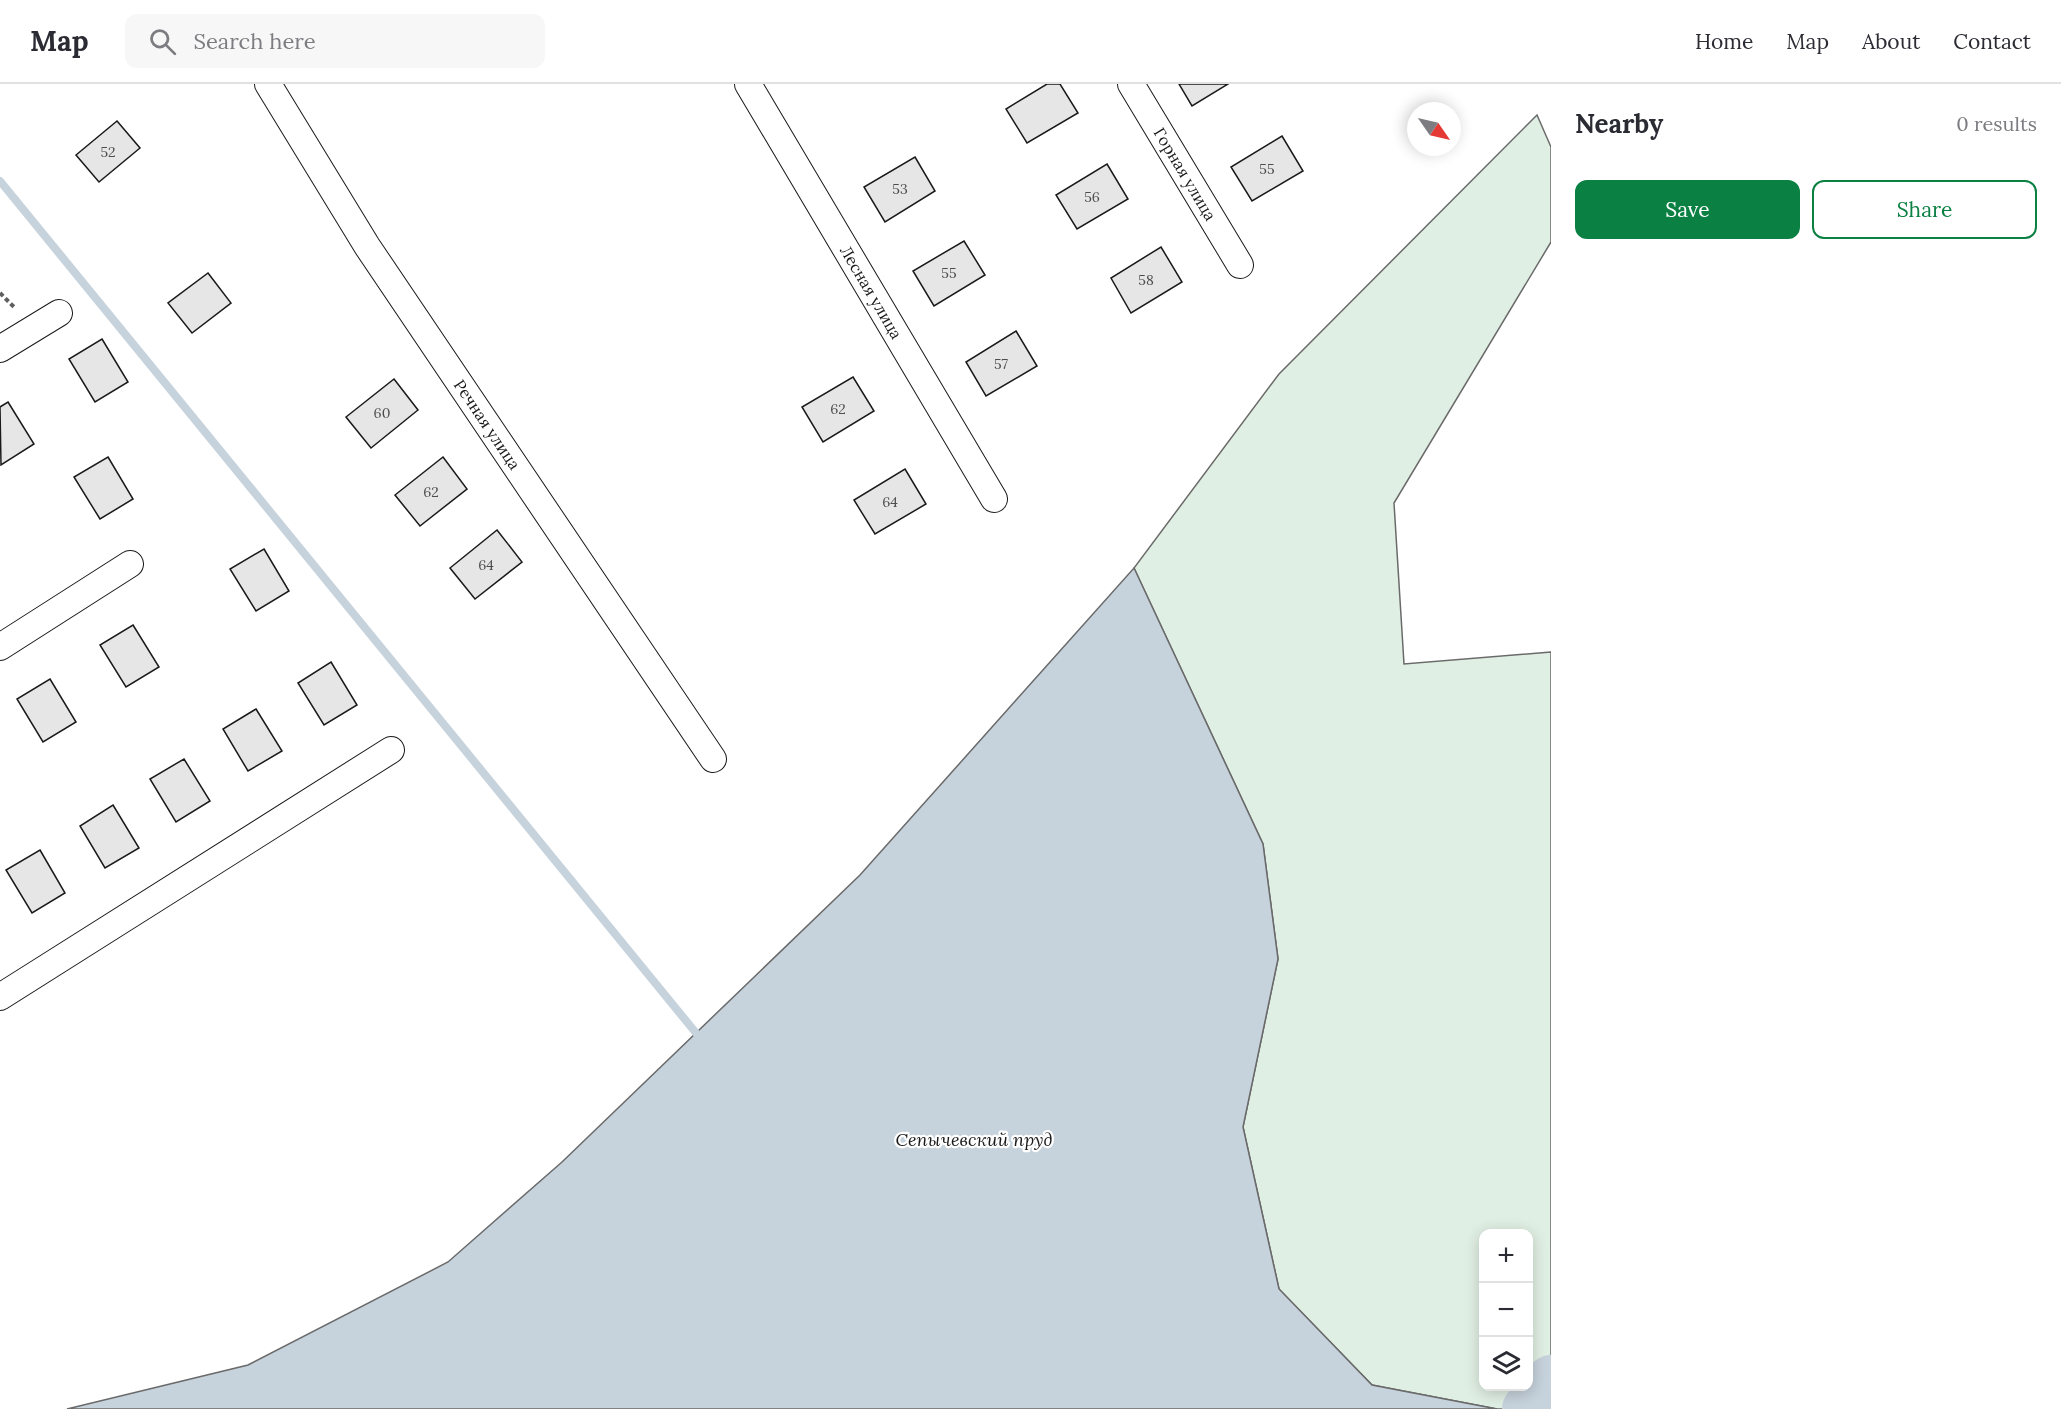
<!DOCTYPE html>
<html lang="en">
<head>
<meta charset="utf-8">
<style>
	:root { --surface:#fff; --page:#f7f7f7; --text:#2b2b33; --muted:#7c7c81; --line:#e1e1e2; --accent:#0b8043 }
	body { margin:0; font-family:Lora,serif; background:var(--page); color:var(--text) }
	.controls { position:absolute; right:18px; bottom:18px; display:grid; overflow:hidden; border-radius:12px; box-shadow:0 3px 15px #0003 }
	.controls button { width:54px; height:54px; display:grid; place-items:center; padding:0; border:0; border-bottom:2px solid var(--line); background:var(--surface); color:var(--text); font:30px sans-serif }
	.compass { position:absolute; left:1407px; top:18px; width:54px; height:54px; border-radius:50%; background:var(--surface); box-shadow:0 3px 15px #0003; rotate:124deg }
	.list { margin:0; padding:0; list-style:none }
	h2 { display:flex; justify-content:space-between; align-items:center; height:78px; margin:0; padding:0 24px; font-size:26px }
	h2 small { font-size:20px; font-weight:400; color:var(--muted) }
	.actions { display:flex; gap:12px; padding:18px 24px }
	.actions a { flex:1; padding:14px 0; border:2px solid var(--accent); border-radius:12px; text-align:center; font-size:21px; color:var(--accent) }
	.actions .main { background:var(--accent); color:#fff }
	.icon { flex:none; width:33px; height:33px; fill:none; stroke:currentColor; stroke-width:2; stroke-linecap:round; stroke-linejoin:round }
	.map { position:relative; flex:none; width:1551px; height:1325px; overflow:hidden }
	header { display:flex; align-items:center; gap:36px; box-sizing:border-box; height:84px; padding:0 30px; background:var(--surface); border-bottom:2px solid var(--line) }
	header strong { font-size:28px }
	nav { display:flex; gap:33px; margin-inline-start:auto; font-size:21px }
	.search { width:420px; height:54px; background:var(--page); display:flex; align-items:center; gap:15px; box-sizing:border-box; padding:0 21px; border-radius:12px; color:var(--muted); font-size:22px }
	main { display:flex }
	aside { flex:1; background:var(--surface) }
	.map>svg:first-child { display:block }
</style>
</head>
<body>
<header>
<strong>Map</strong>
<div class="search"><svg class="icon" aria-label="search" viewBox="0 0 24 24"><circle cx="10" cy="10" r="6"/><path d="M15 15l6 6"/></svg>Search here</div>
<nav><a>Home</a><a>Map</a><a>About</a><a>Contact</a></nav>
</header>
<main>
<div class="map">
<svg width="1551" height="1325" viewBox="0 0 1551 1325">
	<rect width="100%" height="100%" fill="#fff"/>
	<!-- green -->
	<path fill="#e0efe3" stroke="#6a6a6a" stroke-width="1.5" fill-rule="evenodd" d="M1537 31 1551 63V158L1394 419 1404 580 1551 568V1325H1497L1372 1301 1279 1205 1243 1043 1278 875 1263 760 1134 484 1279 290ZM1484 1150H1528V1302H1484Z"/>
	<!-- water -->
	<path fill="#c6d2dc" stroke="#6a6a6a" stroke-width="1.5" d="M1134 484 1263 760 1278 875 1243 1043 1279 1205 1372 1301 1497 1325H67L248 1281 448 1178 562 1078 860 791Z"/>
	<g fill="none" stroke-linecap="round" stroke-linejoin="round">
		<!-- stream -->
		<path stroke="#c6d2dc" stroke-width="8" d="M0 97 696 949"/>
		<!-- river -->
		<path stroke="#c6d2dc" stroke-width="50" d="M1527 1325 1551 1296"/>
	</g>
	<!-- building -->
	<g fill="#e6e6e6" stroke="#1a1a1a" stroke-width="1.5">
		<path d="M1047 0H1060L1078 29 1027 59 1006 25Z"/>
		<path d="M1179 0H1228L1192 22Z"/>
		<path d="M117 37 140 64 99 98 76 71Z"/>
		<path d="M1282 52 1303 87 1252 117 1231 83Z"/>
		<path d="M915 73 935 107 885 138 864 103Z"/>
		<path d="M1107 80 1128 115 1077 145 1056 111Z"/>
		<path d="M964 157 985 191 934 222 913 187Z"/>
		<path d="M1161 163 1182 198 1131 229 1111 194Z"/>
		<path d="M208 189 231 219 192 249 168 219Z"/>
		<path d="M1016 247 1037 282 986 312 966 278Z"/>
		<path d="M102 255 128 298 95 318 69 275Z"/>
		<path d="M853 293 874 327 823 358 802 323Z"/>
		<path d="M394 295 418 326 371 364 346 333Z"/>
		<path d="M8 318 34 360 1 381 0 323Z"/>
		<path d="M108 373 133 415 100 435 74 393Z"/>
		<path d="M443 373 467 405 420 442 395 411Z"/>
		<path d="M905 385 926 420 875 450 854 416Z"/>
		<path d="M497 446 522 478 475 515 450 484Z"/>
		<path d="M264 465 289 507 256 527 230 485Z"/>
		<path d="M133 541 159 583 126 603 100 561Z"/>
		<path d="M331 578 357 621 324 641 298 599Z"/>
		<path d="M50 595 76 638 43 658 17 615Z"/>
		<path d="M256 625 282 667 248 687 223 645Z"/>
		<path d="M184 675 210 717 176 738 150 695Z"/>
		<path d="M113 721 139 764 105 784 80 742Z"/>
		<path d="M40 766 65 809 32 829 6 786Z"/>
	</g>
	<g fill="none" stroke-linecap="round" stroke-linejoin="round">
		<defs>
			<g id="street">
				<path id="s1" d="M268 0 367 162 713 675"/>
				<path id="s2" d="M748 0 994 415"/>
				<path id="s3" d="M1131 0 1240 181"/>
				<path d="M0 265 59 229"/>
				<path d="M0 563 130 480"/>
				<path d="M0 913 391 666"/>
			</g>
		</defs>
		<!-- street casing -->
		<use href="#street" stroke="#1a1a1a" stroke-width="28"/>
		<!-- path -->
		<path stroke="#5f5f5f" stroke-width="4" stroke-dasharray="4.5 3" stroke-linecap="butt" d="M0 209 15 224"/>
		<!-- street -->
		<use href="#street" stroke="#fff" stroke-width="26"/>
	</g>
	<g text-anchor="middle" stroke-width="4.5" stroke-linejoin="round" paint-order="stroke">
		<!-- number labels -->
		<g font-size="14" fill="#4d4d4d">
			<text x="108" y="73">52</text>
			<text x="1267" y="90">55</text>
			<text x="900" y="110">53</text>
			<text x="1092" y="118">56</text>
			<text x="949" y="194">55</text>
			<text x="1146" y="201">58</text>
			<text x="1001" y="285">57</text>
			<text x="838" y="330">62</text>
			<text x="382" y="334">60</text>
			<text x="431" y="413">62</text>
			<text x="890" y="423">64</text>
			<text x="486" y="486">64</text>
		</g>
		<!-- street labels -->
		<g font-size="16" fill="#1a1a1a" stroke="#fff">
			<text dy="6" stroke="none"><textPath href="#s3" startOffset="105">Горная улица</textPath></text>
			<text dy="6" stroke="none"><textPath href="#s2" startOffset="242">Лесная улица</textPath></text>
			<text dy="6" stroke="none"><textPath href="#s1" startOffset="405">Речная улица</textPath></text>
		</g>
		<!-- water labels -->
		<g font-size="18" font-style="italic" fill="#1a1a1a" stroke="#fff">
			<text x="974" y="1062">Сепычевский пруд</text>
		</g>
	</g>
</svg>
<div class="controls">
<button>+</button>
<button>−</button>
<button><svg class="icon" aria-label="layers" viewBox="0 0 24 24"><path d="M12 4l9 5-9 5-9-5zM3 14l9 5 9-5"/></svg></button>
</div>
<svg class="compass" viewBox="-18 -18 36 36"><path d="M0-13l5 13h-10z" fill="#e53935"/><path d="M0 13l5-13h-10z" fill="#7c7c81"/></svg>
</div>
<aside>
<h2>Nearby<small>0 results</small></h2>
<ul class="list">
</ul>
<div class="actions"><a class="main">Save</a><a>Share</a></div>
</aside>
</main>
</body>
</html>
